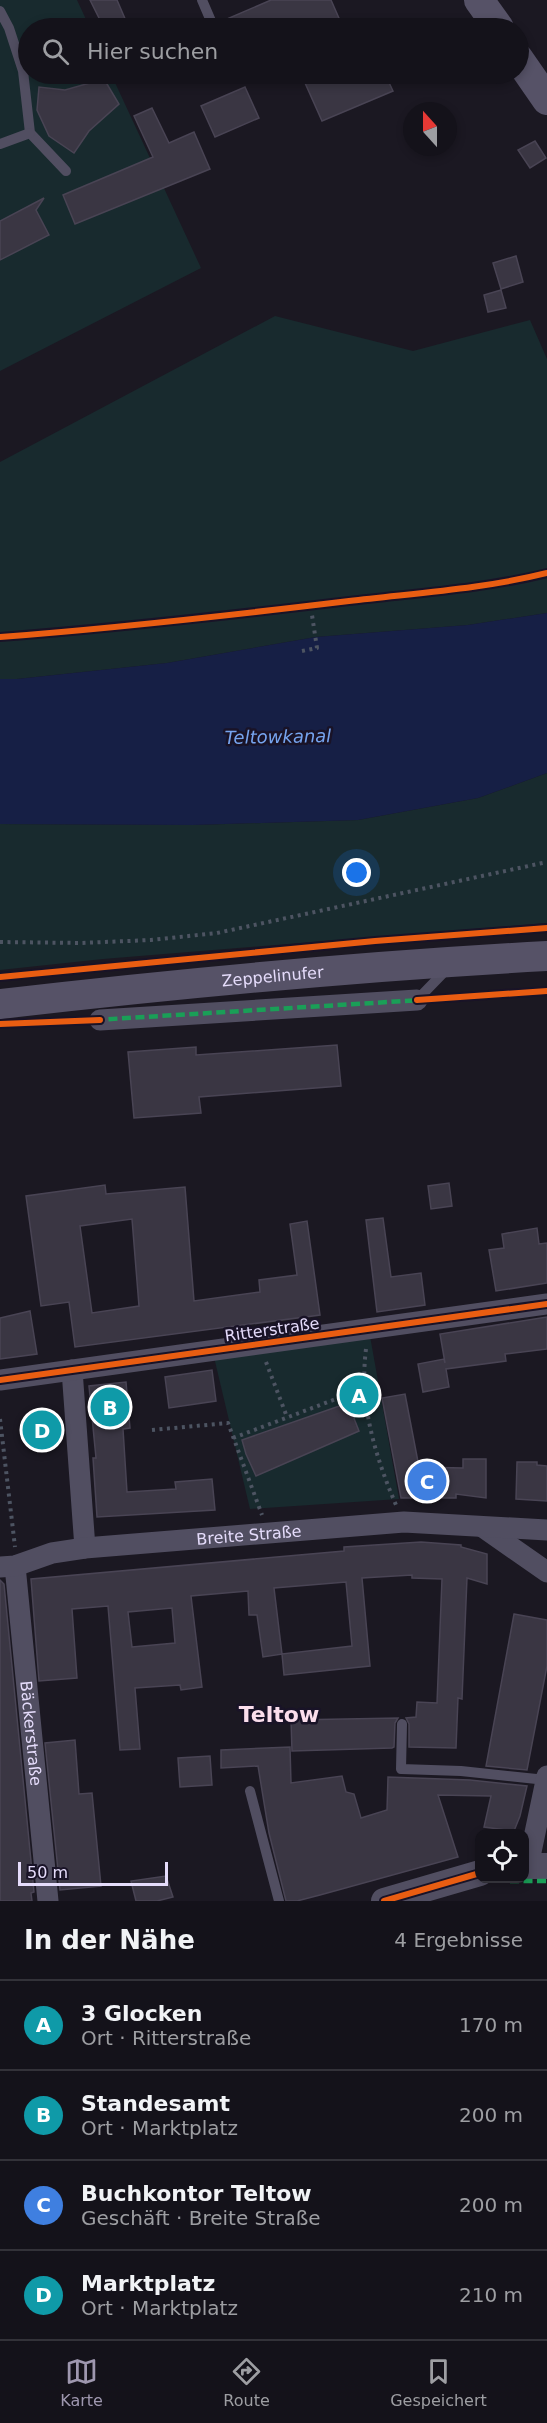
<!DOCTYPE html>
<html lang="de">
<head>
<meta charset="utf-8">
<style>
	:root { --surface:#14121a; --page:#1d1b23; --text:#f1f3f6; --muted:#9d9ea2; --line:#333239; --accent:#9e97af }
	body { margin:0; font-family:"DejaVu Sans",sans-serif; background:var(--page); color:var(--text) }
	.controls { position:absolute; right:18px; bottom:18px; display:grid; overflow:hidden; border-radius:12px; box-shadow:0 3px 9px #0003 }
	.controls button { width:54px; height:54px; display:grid; place-items:center; padding:0; border:0; border-bottom:2px solid var(--line); background:var(--surface); color:var(--text); font:30px sans-serif }
	.compass { position:absolute; left:403px; top:102px; width:54px; height:54px; border-radius:50%; background:var(--surface); box-shadow:0 3px 9px #0003; rotate:339deg }
	.scale { position:absolute; left:18px; bottom:15px; width:150px; box-sizing:border-box; padding-left:6px; border:3px solid #e5dcfb; border-top:0; font-size:16px; line-height:21px; white-space:nowrap; color:#e5dcfb; -webkit-text-stroke:4px #191327; paint-order:stroke }
	.you { position:absolute; left:357px; top:873px; width:21px; height:21px; margin:-15px; border:4px solid #fff; border-radius:50%; background:#1a73e8; box-shadow:0 0 0 9px #1a73e833 }
	.badge { display:grid; place-items:center; width:39px; height:39px; border-radius:50%; background:var(--accent); color:#fff; font-size:20px; font-weight:700 }
	.pin { position:absolute; translate:-50% -50%; border:3px solid #fff; box-shadow:0 2px 6px #0006 }
	.list { margin:0; padding:0; list-style:none }
	h2 { display:flex; justify-content:space-between; align-items:center; height:78px; margin:0; padding:0 24px; font-size:26px }
	h2 small { font-size:20px; font-weight:400; color:var(--muted) }
	.list li { display:grid; grid-template-columns:39px 1fr auto; gap:18px; align-items:center; box-sizing:border-box; height:90px; padding:0 24px; border-top:2px solid var(--line) }
	.list b { display:block; font-size:22px; white-space:nowrap }
	.list p { margin:0; font-size:20px; white-space:nowrap; color:var(--muted) }
	.list em { font-size:20px; font-style:normal; color:var(--muted) }
	.icon { flex:none; width:33px; height:33px; fill:none; stroke:currentColor; stroke-width:2; stroke-linecap:round; stroke-linejoin:round }
	.map { position:relative; flex:none; width:547px; height:1901px; overflow:hidden }
	.search { position:absolute; background:var(--surface); box-shadow:0 3px 9px #0003; left:18px; right:18px; top:18px; height:66px; display:flex; align-items:center; gap:15px; box-sizing:border-box; padding:0 21px; border-radius:33px; color:var(--muted); font-size:22px }
	.sheet { height:438px; background:var(--surface) }
	nav { display:flex; justify-content:space-around; align-items:center; box-sizing:border-box; height:84px; border-top:2px solid var(--line); background:var(--surface); font-size:16px; color:var(--muted) }
	nav a { display:grid; justify-items:center; gap:3px }
	nav .on { color:var(--accent) }
	.map>svg:first-child { display:block }
</style>
</head>
<body>
<div class="map">
<svg width="547" height="1901" viewBox="0 0 547 1901">
	<rect width="100%" height="100%" fill="#1b1822"/>
	<!-- green -->
	<g fill="#182a2e">
		<path d="M0 0H77L90 28H28V74H111L201 268 0 371Z"/>
		<path d="M275 316 413 351 530 320 547 359V613L468 625 316 637 167 663 17 679H0V462Z"/>
		<path d="M547 773V923L103 959 0 970V824L193 825 358 820 478 798Z"/>
		<path d="M370 1336 399 1499 250 1509 214 1357Z"/>
	</g>
	<!-- water -->
	<path fill="#161f45" d="M547 613V773L478 798 358 820 193 825 0 824V679H17L167 663 316 637 468 625Z"/>
	<!-- building -->
	<g fill="#3a3643" stroke="#494454" stroke-width="1.5" fill-rule="evenodd">
		<path d="M90 0H117L129 28H104Z"/>
		<path d="M271 0H331L342 25 333 28H281L277 20 257 28H221L220 22Z"/>
		<path d="M301 74H385L393 91 322 121Z"/>
		<path d="M104 79 119 104 89 131 74 153 49 136 37 110 39 87 65 90Z"/>
		<path d="M245 87 259 118 215 137 201 106Z"/>
		<path d="M152 108 169 143 194 132 210 169 75 224 63 195 153 157 134 116Z"/>
		<path d="M535 141 546 158 530 168 518 150Z"/>
		<path d="M44 198 36 210 49 235 0 260V221Z"/>
		<path d="M516 256 523 282 501 289 493 263Z"/>
		<path d="M501 290 506 308 488 312 484 295Z"/>
		<path d="M337 1045 341 1086 199 1097 201 1113 134 1118 128 1052 196 1047V1055Z"/>
		<path d="M449 1183 452 1206 431 1209 428 1186Z"/>
		<path d="M105 1185 106 1194 185 1187 194 1301 260 1292 259 1280 297 1275 290 1224 307 1221 320 1315 75 1347 69 1302 41 1306 26 1196ZM132 1219 139 1306 92 1313 80 1226Z"/>
		<path d="M383 1218 391 1277 421 1273 425 1305 377 1312 366 1220Z"/>
		<path d="M537 1228 539 1244 547 1243V1283L496 1291 489 1250 504 1248 502 1234Z"/>
		<path d="M30 1311 37 1354 0 1359V1318Z"/>
		<path d="M547 1317V1349L505 1354 506 1361 446 1369 449 1387 423 1392 418 1364 444 1359 445 1363 440 1334Z"/>
		<path d="M212 1370 216 1401 169 1408 165 1377Z"/>
		<path d="M126 1382 130 1428 123 1429 127 1492 176 1489 175 1482 212 1479 215 1510 97 1517 93 1458H96L89 1386Z"/>
		<path d="M405 1394 419 1467 463 1468V1459H486V1498L456 1494V1498H401L382 1398Z"/>
		<path d="M348 1403 359 1431 256 1476 246 1454 242 1440Z"/>
		<path d="M517 1462H537V1465L547 1466V1501L516 1499Z"/>
		<path d="M421 1542 461 1545V1547L487 1554V1584L467 1578 462 1699 458 1698 456 1748 409 1747V1724L406 1718 416 1717 417 1702 437 1703 442 1579 412 1578V1575L362 1578 370 1666 284 1675 282 1654 263 1657 257 1615H249L248 1591 191 1596 202 1687 181 1690 180 1685 135 1688 140 1749 120 1750 108 1606 72 1609 77 1678 39 1681 31 1579 344 1551V1547ZM346 1582 352 1646 282 1654 274 1588ZM172 1608 175 1643 132 1647 128 1612Z"/>
		<path d="M0 1580 4 1584 34 1892 31 1893 32 1901H0Z"/>
		<path d="M514 1614 547 1620V1666L527 1770 486 1766Z"/>
		<path d="M398 1718 395 1723 394 1747 392 1748 292 1751 291 1720Z"/>
		<path d="M75 1740 79 1794 92 1793 101 1886 60 1890 45 1743Z"/>
		<path d="M290 1747 291 1783 342 1776 346 1792 354 1794 361 1818 387 1810 388 1777 470 1780 527 1786 520 1816 514 1831 484 1827 491 1796 438 1795 458 1857 320 1895 297 1901H286L269 1833 258 1766 221 1768V1750Z"/>
		<path d="M210 1756 212 1785 180 1787 178 1758Z"/>
		<path d="M166 1876 173 1897 157 1901H136L131 1881Z"/>
	</g>
	<g fill="none" stroke-linecap="round" stroke-linejoin="round">
		<!-- path -->
		<g stroke="#4d5462" stroke-width="4" stroke-dasharray="3 4.5" stroke-linecap="butt">
			<path d="M302 651 317 648 312 615"/>
			<path d="M0 942 81 943 151 940 217 933 547 862"/>
			<path d="M366 1349C359 1403 375 1456 396 1505"/>
			<path d="M266 1362 287 1417"/>
			<path d="M0 1419 15 1547"/>
			<path d="M152 1430 228 1423 262 1515"/>
			<path d="M233 1438 365 1388"/>
		</g>
		<!-- service -->
		<g stroke="#514e61" stroke-width="10">
			<path d="M202 0 214 28"/>
			<path d="M0 11 9 28 23 71 30 133 66 171"/>
			<path d="M232 74 233 78"/>
			<path d="M0 144 30 133"/>
			<path d="M417 1000 448 968"/>
			<path d="M402 1724 401 1769 461 1771 546 1780"/>
			<path d="M250 1791 279 1901"/>
		</g>
		<!-- minor -->
		<g stroke="#514e61" stroke-width="21">
			<path d="M100 1020 417 1000"/>
			<path d="M72 1370 85 1548"/>
			<path d="M0 1380 547 1304"/>
			<path d="M484 1528 547 1572"/>
			<path id="s1" d="M15 1566 48 1901"/>
			<path id="s2" d="M0 1567 15 1566 52 1553 85 1548 404 1522 547 1530"/>
			<path d="M528 1866 547 1776"/>
		</g>
		<!-- tertiary -->
		<g stroke="#514e61" stroke-width="26">
			<path d="M524 1866H547"/>
			<path d="M384 1901 480 1873"/>
		</g>
		<!-- secondary -->
		<g stroke="#565267" stroke-width="30">
			<path d="M479 0 499 28"/>
			<path d="M518 58 547 100"/>
			<path id="s3" d="M0 1004C182 983 364 966 547 956"/>
		</g>
		<!-- quiet -->
		<g stroke="#1a9f57" stroke-width="4.5" stroke-dasharray="9 4.5" stroke-linecap="butt">
			<path d="M95 1020 421 1000"/>
			<path d="M510 1881H547"/>
		</g>
		<defs>
			<g id="cycleway">
				<path d="M0 637C117 628 233 615 349 601 415 593 483 589 547 573"/>
				<path d="M0 977 375 941 547 928"/>
				<path d="M417 1000 547 991"/>
				<path d="M0 1024 100 1020"/>
				<path d="M0 1380 547 1304"/>
				<path d="M384 1901 480 1873"/>
			</g>
		</defs>
		<!-- cycleway casing -->
		<use href="#cycleway" stroke="#191327" stroke-width="10"/>
		<!-- cycleway -->
		<use href="#cycleway" stroke="#e95d12" stroke-width="6"/>
	</g>
	<g text-anchor="middle" stroke-width="5" stroke-linejoin="round" paint-order="stroke">
		<!-- street labels -->
		<g font-size="16" fill="#e5dcfb" stroke="#191327">
			<text dy="6" stroke="none"><textPath href="#s3" startOffset="274">Zeppelinufer</textPath></text>
			<text transform="translate(272 1329) rotate(-8)" y="6">Ritterstraße</text>
			<text dy="6" stroke="none"><textPath href="#s2" startOffset="252">Breite Straße</textPath></text>
			<text dy="6" stroke="none"><textPath href="#s1" startOffset="168">Bäckerstraße</textPath></text>
		</g>
		<!-- water labels -->
		<g font-size="18" font-style="italic" fill="#76a4ef" stroke="#191327">
			<text transform="translate(278 737) rotate(-1)" y="6">Teltowkanal</text>
		</g>
		<!-- district labels -->
		<g font-size="22" font-weight="bold" fill="#fbdeec" stroke="#191327">
			<text x="279" y="1722">Teltow</text>
		</g>
	</g>
</svg>
<div class="controls">
<button><svg class="icon" aria-label="locate" viewBox="0 0 24 24"><circle cx="12" cy="12" r="6"/><path d="M12 2v4M12 18v4M2 12h4M18 12h4"/></svg></button>
</div>
<svg class="compass" viewBox="-18 -18 36 36"><path d="M0-13l5 13h-10z" fill="#e53935"/><path d="M0 13l5-13h-10z" fill="#9d9ea2"/></svg>
<div class="scale">50 m</div>
<div class="you"></div>
<div class="pin badge" style="left:359px;top:1395px;background:#0f9aa8">A</div>
<div class="pin badge" style="left:110px;top:1407px;background:#0f9aa8">B</div>
<div class="pin badge" style="left:427px;top:1481px;background:#3f7fe0">C</div>
<div class="pin badge" style="left:42px;top:1430px;background:#0f9aa8">D</div>
<div class="search"><svg class="icon" aria-label="search" viewBox="0 0 24 24"><circle cx="10" cy="10" r="6"/><path d="M15 15l6 6"/></svg>Hier suchen</div>
</div>
<section class="sheet">
<h2>In der Nähe<small>4 Ergebnisse</small></h2>
<ul class="list">
<li><span class="badge" style="background:#0f9aa8">A</span><div><b>3 Glocken</b><p>Ort · Ritterstraße</p></div><em>170 m</em></li>
<li><span class="badge" style="background:#0f9aa8">B</span><div><b>Standesamt</b><p>Ort · Marktplatz</p></div><em>200 m</em></li>
<li><span class="badge" style="background:#3f7fe0">C</span><div><b>Buchkontor Teltow</b><p>Geschäft · Breite Straße</p></div><em>200 m</em></li>
<li><span class="badge" style="background:#0f9aa8">D</span><div><b>Marktplatz</b><p>Ort · Marktplatz</p></div><em>210 m</em></li>
</ul>
</section>
<nav>
<a class="on"><svg class="icon" aria-label="map" viewBox="0 0 24 24"><path d="M3 6l6-2 6 2 6-2v14l-6 2-6-2-6 2zM9 4v14M15 6v14"/></svg>Karte</a>
<a><svg class="icon" aria-label="directions" viewBox="0 0 24 24"><path d="M12 3l9 9-9 9-9-9zM9 14v-3h6M13 9l2 2-2 2"/></svg>Route</a>
<a><svg class="icon" aria-label="saved" viewBox="0 0 24 24"><path d="M7 4h10v16l-5-4-5 4z"/></svg>Gespeichert</a>
</nav>
</body>
</html>
